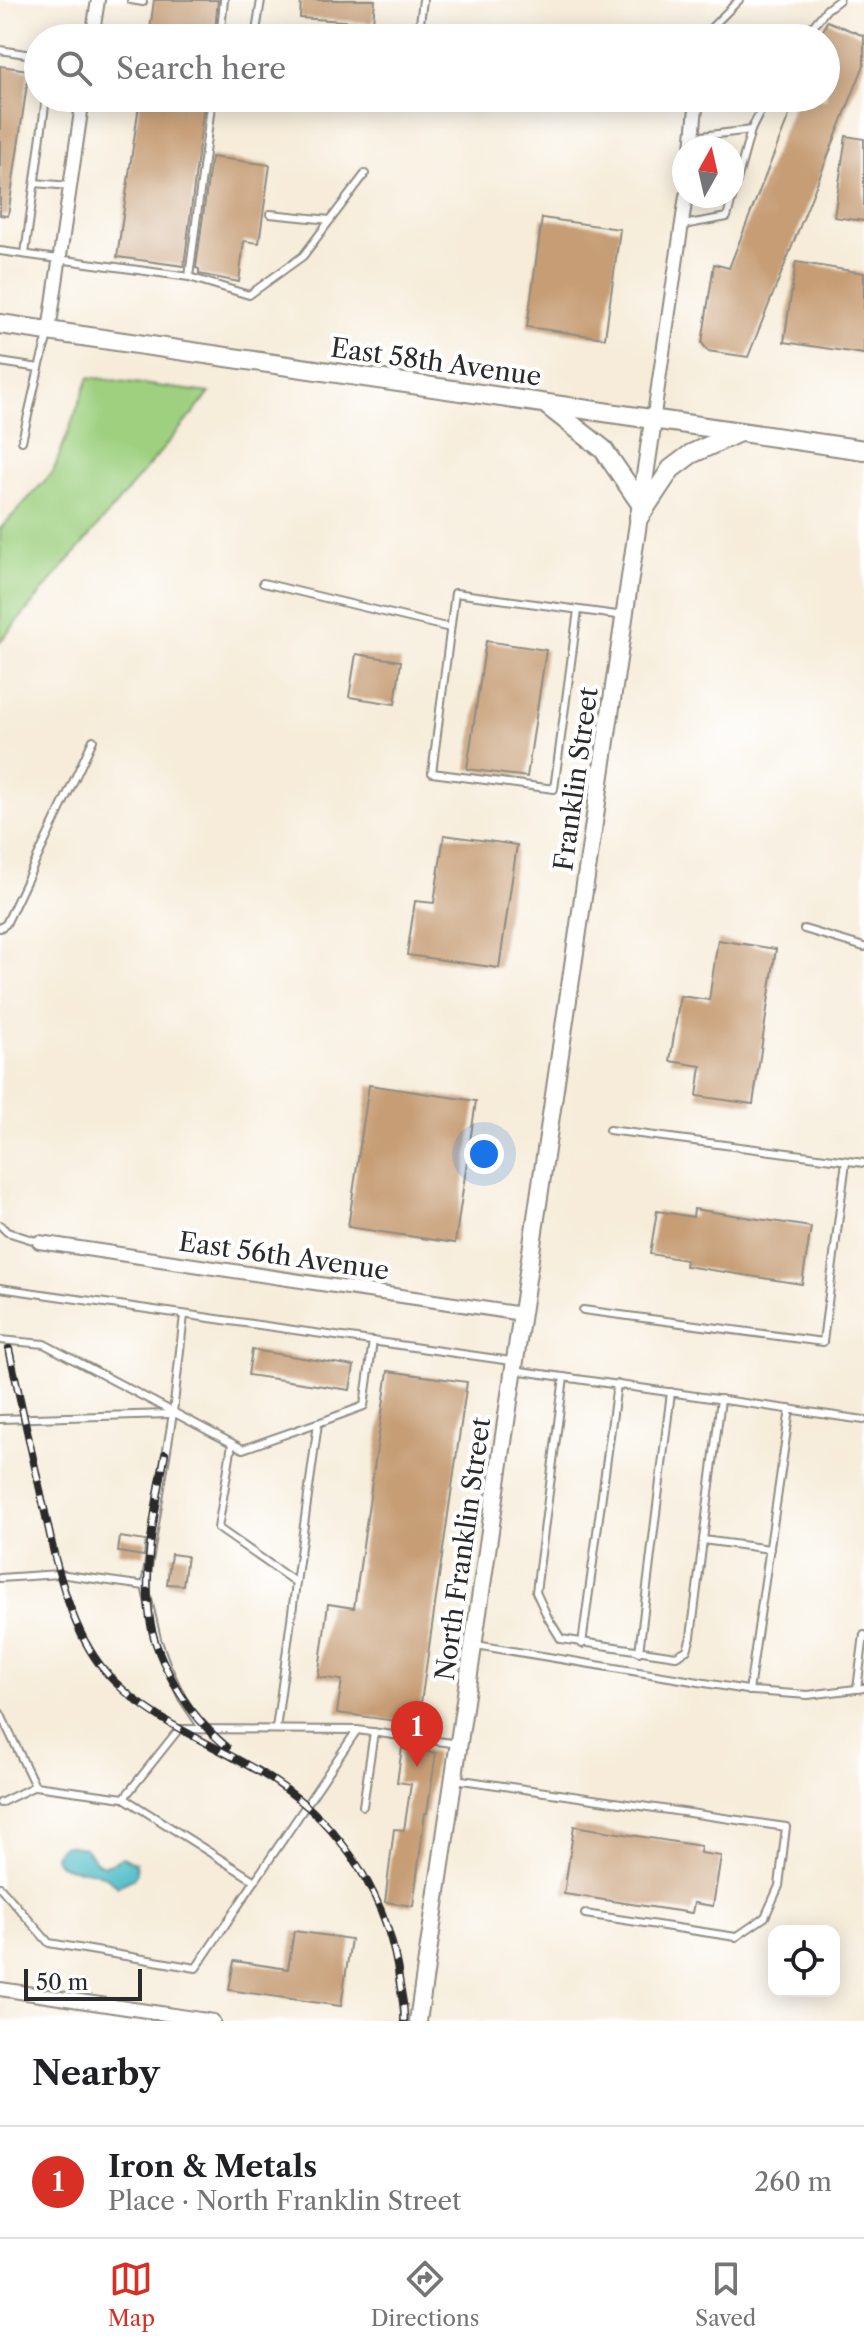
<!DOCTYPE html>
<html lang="en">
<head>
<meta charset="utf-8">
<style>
	:root { --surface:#fff; --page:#f2f2f2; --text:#202124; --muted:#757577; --line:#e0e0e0; --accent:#d93025 }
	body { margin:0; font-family:"Libre Caslon Text",serif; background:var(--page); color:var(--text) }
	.controls { position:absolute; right:24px; bottom:24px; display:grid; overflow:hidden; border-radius:16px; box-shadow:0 4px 20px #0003 }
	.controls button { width:72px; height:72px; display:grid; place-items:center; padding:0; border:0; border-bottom:2px solid var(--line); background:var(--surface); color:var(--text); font:40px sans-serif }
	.compass { position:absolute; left:672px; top:136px; width:72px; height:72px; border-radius:50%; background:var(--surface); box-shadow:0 4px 20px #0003; rotate:8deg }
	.scale { position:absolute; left:24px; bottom:20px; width:118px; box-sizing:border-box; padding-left:8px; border:4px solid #2b2b2b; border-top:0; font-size:22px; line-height:28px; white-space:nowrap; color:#2b2b2b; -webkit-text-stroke:6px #fff; paint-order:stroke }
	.you { position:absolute; left:484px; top:1154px; width:28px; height:28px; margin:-20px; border:6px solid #fff; border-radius:50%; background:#1a73e8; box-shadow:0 0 0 12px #1a73e833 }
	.badge { display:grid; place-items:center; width:52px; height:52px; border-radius:50%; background:var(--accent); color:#fff; font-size:26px; font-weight:700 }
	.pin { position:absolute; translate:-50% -66px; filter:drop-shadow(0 2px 4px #0008) }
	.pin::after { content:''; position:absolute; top:42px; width:28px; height:24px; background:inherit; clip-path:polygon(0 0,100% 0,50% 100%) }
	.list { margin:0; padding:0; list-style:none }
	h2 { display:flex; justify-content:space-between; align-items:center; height:104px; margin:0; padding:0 32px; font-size:34px }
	h2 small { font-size:26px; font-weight:400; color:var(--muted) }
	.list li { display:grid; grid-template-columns:52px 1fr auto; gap:24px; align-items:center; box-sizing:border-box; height:112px; padding:0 32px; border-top:2px solid var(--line) }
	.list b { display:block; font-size:30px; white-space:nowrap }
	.list p { margin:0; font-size:26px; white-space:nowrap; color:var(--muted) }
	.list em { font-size:26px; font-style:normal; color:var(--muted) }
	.icon { flex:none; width:44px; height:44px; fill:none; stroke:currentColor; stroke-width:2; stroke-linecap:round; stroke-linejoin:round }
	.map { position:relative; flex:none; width:864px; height:2021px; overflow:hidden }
	.search { position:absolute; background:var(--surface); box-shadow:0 4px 20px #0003; left:24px; right:24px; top:24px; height:88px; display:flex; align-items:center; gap:20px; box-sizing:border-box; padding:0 28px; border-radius:44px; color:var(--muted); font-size:30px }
	.sheet { height:216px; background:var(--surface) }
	nav { display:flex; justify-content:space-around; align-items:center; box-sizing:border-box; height:112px; border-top:2px solid var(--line); background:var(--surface); font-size:22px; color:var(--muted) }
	nav a { display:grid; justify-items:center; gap:4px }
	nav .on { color:var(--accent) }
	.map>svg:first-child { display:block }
</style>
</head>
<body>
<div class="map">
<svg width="864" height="2021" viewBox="0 0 864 2021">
	<rect width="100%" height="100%" fill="#fff"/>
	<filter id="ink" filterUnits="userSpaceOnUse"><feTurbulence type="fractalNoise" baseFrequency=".0125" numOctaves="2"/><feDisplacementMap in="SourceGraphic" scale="16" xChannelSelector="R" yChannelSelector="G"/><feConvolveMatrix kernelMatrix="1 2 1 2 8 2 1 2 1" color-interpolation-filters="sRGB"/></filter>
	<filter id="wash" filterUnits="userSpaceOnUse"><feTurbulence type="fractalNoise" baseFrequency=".006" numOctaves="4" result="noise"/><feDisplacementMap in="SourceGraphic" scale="32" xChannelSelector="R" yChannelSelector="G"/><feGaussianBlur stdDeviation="1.8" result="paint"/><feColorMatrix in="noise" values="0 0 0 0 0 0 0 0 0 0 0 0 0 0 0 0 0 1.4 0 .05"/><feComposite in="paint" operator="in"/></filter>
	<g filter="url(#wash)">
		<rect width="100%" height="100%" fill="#f6ecd9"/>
		<!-- green -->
		<path fill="#9ed080" stroke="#647e56" stroke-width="2" d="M89 377 210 393 0 642V529L53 472Z"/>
		<!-- water -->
		<path fill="#4ebcc6" stroke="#3c7478" stroke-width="2" d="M65 1845 85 1848C97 1864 102 1871 122 1857L136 1863 137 1873 133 1879 118 1886C111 1879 105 1877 97 1873 86 1868 70 1872 60 1864 50 1857 58 1848 65 1845Z"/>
		<g id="blocks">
			<!-- building -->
			<g fill="#c69d75">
				<path d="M154 0H218L214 38H149Z"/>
				<path d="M301 0H375L373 23 300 18Z"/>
				<path d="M827 21 864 36V65L748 357 708 351 702 343 714 264 729 268 796 98H826V38H820Z"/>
				<path d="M0 66 29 70 8 216 0 215Z"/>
				<path d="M140 98H205L184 266 117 257Z"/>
				<path d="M846 136 864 139V221L834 217Z"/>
				<path d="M211 157 270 165 259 243 244 241 239 282 199 274V269L196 268Z"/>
				<path d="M542 218 620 229 605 338 527 327Z"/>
				<path d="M796 262 864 273V354L784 342Z"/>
				<path d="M486 641 546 650 527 777 467 769Z"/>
				<path d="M356 654 401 661 395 704 349 697Z"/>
				<path d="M444 835 517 845 499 968 407 955 415 901 434 903Z"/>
				<path d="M718 940 776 949 753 1104 697 1096 701 1066 670 1061 680 996 709 1000Z"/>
				<path d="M369 1085 476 1101 455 1243 348 1227Z"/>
				<path d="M694 1209 811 1227 802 1284 685 1266 686 1260 650 1254 657 1211 693 1217Z"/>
				<path d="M252 1350 354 1366 350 1390 248 1375Z"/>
				<path d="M388 1371 467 1382 418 1724 337 1713 342 1680 318 1677 328 1604 354 1608Z"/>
				<path d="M120 1537 146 1541 144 1556 118 1552Z"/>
				<path d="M171 1554 187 1556 183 1585 167 1584Z"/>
				<path d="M402 1748 436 1753 427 1813H425L413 1906 385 1902 394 1829 404 1830 411 1784 397 1782Z"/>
				<path d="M574 1826 701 1846 700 1853 721 1856 713 1906 694 1903 692 1913 564 1894Z"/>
				<path d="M294 1931 351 1939 341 2006 229 1990 234 1961 288 1969Z"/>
			</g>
		</g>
	</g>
	<g filter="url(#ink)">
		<use href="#blocks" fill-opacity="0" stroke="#908c82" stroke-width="2"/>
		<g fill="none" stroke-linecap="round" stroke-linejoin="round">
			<defs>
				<g id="service">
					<path d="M131 0 143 2"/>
					<path d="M93 35 115 38"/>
					<path d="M703 36 739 0"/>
					<path d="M220 38 224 0"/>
					<path d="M255 38 261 0"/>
					<path d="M418 38 423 0"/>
					<path d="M803 38 827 9 839 0"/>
					<path d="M0 50 38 56"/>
					<path d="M693 137 751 130 767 98"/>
					<path d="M35 183 70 186"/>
					<path d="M270 214 330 220"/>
					<path d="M683 225 727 217 751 130"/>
					<path d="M0 251 189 277 212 98"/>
					<path d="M25 254 46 98"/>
					<path d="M189 277 249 295 303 256 365 174"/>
					<path d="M0 362 39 368 48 335"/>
					<path d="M22 441 39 368"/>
					<path d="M263 583 450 628"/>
					<path d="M578 610 554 789 432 773 455 593 624 616"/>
					<path d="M0 928 6 924 93 740"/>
					<path d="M804 929 864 947"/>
					<path d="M609 1130 864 1163"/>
					<path d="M0 1225 7 1232 39 1242"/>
					<path d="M0 1288 511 1361"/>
					<path d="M583 1310 823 1342 846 1161"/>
					<path d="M184 1315 173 1413 145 1586 157 1639 167 1666 182 1698 203 1729"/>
					<path d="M0 1340 44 1344 243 1449 317 1423"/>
					<path d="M514 1370 864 1420"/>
					<path d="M564 1377 536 1592 548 1618 561 1639 676 1656 687 1650 691 1637 703 1540 770 1549"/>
					<path d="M0 1419 169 1414"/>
					<path d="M232 1444 218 1528 295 1582"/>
					<path d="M703 1540 721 1399"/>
					<path d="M0 1578 59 1574 145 1586"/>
					<path d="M582 1644 617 1384"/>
					<path d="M476 1645 753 1691 808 1695 864 1688"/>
					<path d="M639 1652 671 1392"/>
					<path d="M857 1689 864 1635"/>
					<path d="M749 1691 790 1409"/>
					<path d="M0 1713 35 1786"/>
					<path d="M276 1729 318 1423 364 1406 373 1341"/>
					<path d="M455 1779 786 1827 779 1886 765 1917 736 1937 585 1914"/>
					<path d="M124 1798 179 1729 357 1730 459 1744"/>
					<path d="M0 1803 35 1786 124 1798 255 1881"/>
					<path d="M363 1806 374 1732"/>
					<path d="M0 1887 49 1943 196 1968 357 1730"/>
				</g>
				<g id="minor">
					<path d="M92 38 98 0"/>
					<path d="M703 38V36"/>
					<path d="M692 148 697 98"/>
					<path d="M49 331 83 98"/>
					<path d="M653 421 686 196"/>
					<path d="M39 1242 522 1314"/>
					<path d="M0 1989 213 2021"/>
				</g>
				<path id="tertiary" d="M418 2021 653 421"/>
				<g id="secondary">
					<path d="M0 324 864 450"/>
					<path d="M548 406 603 449 641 504"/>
					<path d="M639 517 671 469 691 454 737 433"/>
				</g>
			</defs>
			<!-- service casing -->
			<use href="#service" stroke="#908c82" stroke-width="10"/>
			<!-- minor casing -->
			<use href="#minor" stroke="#908c82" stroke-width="16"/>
			<!-- tertiary casing -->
			<use href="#tertiary" stroke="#908c82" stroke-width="20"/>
			<!-- secondary casing -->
			<use href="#secondary" stroke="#908c82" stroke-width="22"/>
			<!-- service -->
			<use href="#service" stroke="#fff" stroke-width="6"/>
			<!-- minor -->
			<use href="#minor" stroke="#fff" stroke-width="12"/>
			<!-- tertiary -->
			<use href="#tertiary" stroke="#fff" stroke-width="16"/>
			<!-- secondary -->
			<use href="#secondary" stroke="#fff" stroke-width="18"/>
			<defs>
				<g id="rail">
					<path d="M9 1349 55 1558C67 1602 81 1649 115 1682 160 1727 221 1746 274 1781 345 1828 390 1901 400 1985 402 1997 405 2009 404 2021"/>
					<path d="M165 1454C156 1507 140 1577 152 1630 157 1652 168 1673 179 1692 192 1713 208 1731 227 1747"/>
				</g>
			</defs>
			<!-- rail casing -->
			<use href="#rail" stroke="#2b2b2b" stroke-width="8"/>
			<!-- rail -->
			<use href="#rail" stroke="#fff" stroke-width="5" stroke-dasharray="15" stroke-linecap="butt"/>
		</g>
	</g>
	<g text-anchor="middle" stroke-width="8" stroke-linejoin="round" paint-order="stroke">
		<!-- street labels -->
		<g font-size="26" fill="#2b2b2b" stroke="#fff">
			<text transform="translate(436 362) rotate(8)" y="9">East 58th Avenue</text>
			<text transform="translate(576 779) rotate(-82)" y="9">Franklin Street</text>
			<text transform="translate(284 1256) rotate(8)" y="9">East 56th Avenue</text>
			<text transform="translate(463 1549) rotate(-82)" y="9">North Franklin Street</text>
		</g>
	</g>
</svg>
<div class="controls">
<button><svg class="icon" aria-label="locate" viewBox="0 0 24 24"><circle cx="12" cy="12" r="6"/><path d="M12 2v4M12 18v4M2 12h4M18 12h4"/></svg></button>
</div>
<svg class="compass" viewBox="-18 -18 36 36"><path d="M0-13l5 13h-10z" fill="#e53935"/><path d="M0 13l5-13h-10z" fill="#757577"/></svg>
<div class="scale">50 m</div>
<div class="you"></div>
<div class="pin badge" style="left:417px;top:1767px">1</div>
<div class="search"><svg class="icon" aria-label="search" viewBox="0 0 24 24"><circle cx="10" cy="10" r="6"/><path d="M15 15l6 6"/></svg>Search here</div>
</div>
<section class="sheet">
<h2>Nearby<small></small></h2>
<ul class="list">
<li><span class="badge">1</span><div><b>Iron &amp; Metals</b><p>Place · North Franklin Street</p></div><em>260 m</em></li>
</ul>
</section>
<nav>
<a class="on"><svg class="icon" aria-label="map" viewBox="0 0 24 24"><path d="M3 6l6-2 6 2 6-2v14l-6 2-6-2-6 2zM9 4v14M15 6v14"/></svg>Map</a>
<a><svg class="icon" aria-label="directions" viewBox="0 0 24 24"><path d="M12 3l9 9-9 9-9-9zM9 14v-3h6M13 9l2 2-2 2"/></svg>Directions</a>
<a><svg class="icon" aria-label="saved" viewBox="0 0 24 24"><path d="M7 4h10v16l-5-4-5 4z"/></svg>Saved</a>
</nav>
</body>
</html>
